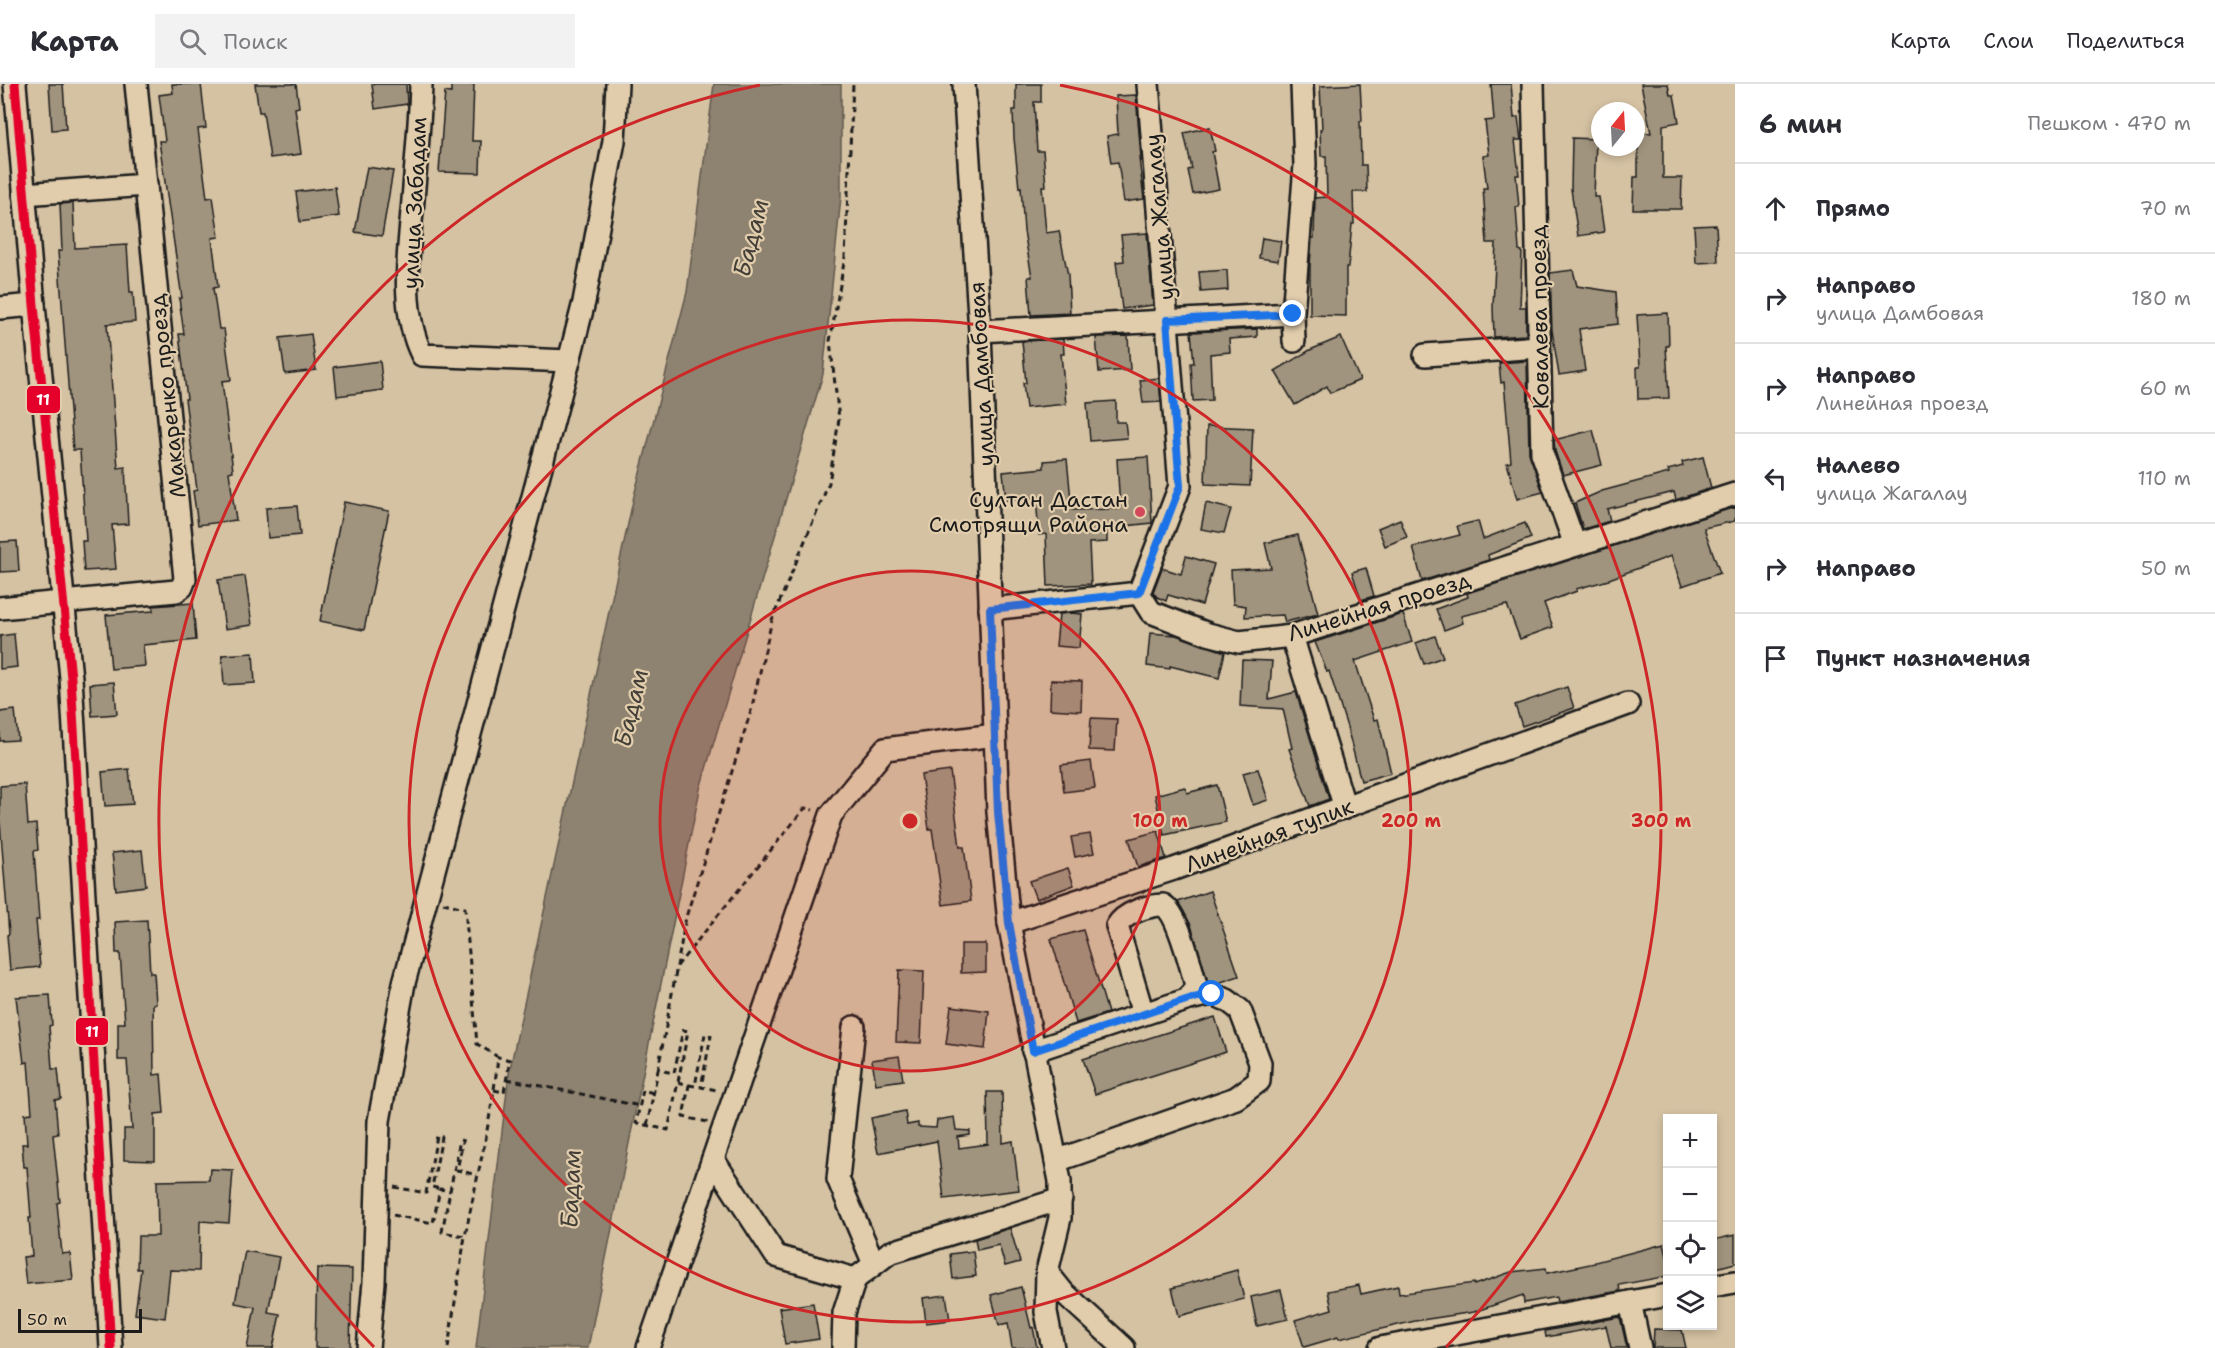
<!DOCTYPE html>
<html lang="ru">
<head>
<meta charset="utf-8">
<style>
	:root { --surface:#fff; --page:#f2f2f3; --text:#2b2b33; --muted:#7c7c81; --line:#e1e1e2 }
	body { margin:0; font-family:"Shantell Sans",sans-serif; background:var(--page); color:var(--text) }
	.controls { position:absolute; right:18px; bottom:18px; display:grid; overflow:hidden; border-radius:0px; box-shadow:0 3px 9px #0003 }
	.controls button { width:54px; height:54px; display:grid; place-items:center; padding:0; border:0; border-bottom:2px solid var(--line); background:var(--surface); color:var(--text); font:30px sans-serif }
	.compass { position:absolute; left:1591px; top:18px; width:54px; height:54px; border-radius:50%; background:var(--surface); box-shadow:0 3px 9px #0003; rotate:18deg }
	.scale { position:absolute; left:18px; bottom:15px; width:124px; box-sizing:border-box; padding-left:6px; border:3px solid #1c1c1c; border-top:0; font-size:16px; line-height:21px; white-space:nowrap; color:#1c1c1c; -webkit-text-stroke:4px #e1cdac; paint-order:stroke }
	.stop { position:absolute; width:18px; height:18px; margin:-14px; border:4px solid #1a73e8; border-radius:50%; background:#fff }
	.stop.end { background:#1a73e8; border-color:#fff; box-shadow:0 2px 6px #0008 }
	.list { margin:0; padding:0; list-style:none }
	h2 { display:flex; justify-content:space-between; align-items:center; height:78px; margin:0; padding:0 24px; font-size:26px }
	h2 small { font-size:20px; font-weight:400; color:var(--muted) }
	.list li { display:grid; grid-template-columns:39px 1fr auto; gap:18px; align-items:center; box-sizing:border-box; height:90px; padding:0 24px; border-top:2px solid var(--line) }
	.list b { display:block; font-size:22px; white-space:nowrap }
	.list p { margin:0; font-size:20px; white-space:nowrap; color:var(--muted) }
	.list em { font-size:20px; font-style:normal; color:var(--muted) }
	.icon { flex:none; width:33px; height:33px; fill:none; stroke:currentColor; stroke-width:2; stroke-linecap:round; stroke-linejoin:round }
	.map { position:relative; flex:none; width:1735px; height:1264px; overflow:hidden }
	header { display:flex; align-items:center; gap:36px; box-sizing:border-box; height:84px; padding:0 30px; background:var(--surface); border-bottom:2px solid var(--line) }
	header strong { font-size:28px }
	nav { display:flex; gap:33px; margin-inline-start:auto; font-size:21px }
	.search { width:420px; height:54px; background:var(--page); display:flex; align-items:center; gap:15px; box-sizing:border-box; padding:0 21px; border-radius:0px; color:var(--muted); font-size:22px }
	main { display:flex }
	aside { flex:1; background:var(--surface) }
	.map>svg:first-child { display:block }
</style>
</head>
<body>
<header>
<strong>Карта</strong>
<div class="search"><svg class="icon" aria-label="search" viewBox="0 0 24 24"><circle cx="10" cy="10" r="6"/><path d="M15 15l6 6"/></svg>Поиск</div>
<nav><a>Карта</a><a>Слои</a><a>Поделиться</a></nav>
</header>
<main>
<div class="map">
<svg width="1735" height="1264" viewBox="0 0 1735 1264">
	<rect width="100%" height="100%" fill="#d5c2a3"/>
	<filter id="ink" filterUnits="userSpaceOnUse"><feTurbulence type="fractalNoise" baseFrequency=".0167" numOctaves="2"/><feDisplacementMap in="SourceGraphic" scale="12" xChannelSelector="R" yChannelSelector="G"/><feConvolveMatrix kernelMatrix="1 2 1 2 8 2 1 2 1" color-interpolation-filters="sRGB"/></filter>
	<g filter="url(#ink)">
		<!-- water -->
		<path fill="#8e8270" stroke="#60594e" stroke-width="1.5" d="M714 0H841V113L823 290 700 705 588 1264H476L509 989 634 412 687 208Z"/>
		<!-- building -->
		<g fill="#a1947e" stroke="#1c1c1c" stroke-width="1.5">
			<path d="M49 0H63L66 45 52 46Z"/>
			<path d="M172 0H201L206 44 198 45 207 114 213 113 219 153 212 154 218 203 213 204 219 245H224L231 296 222 297 233 387 229 388 236 436 198 441 193 407 197 406 185 315H187L179 250H184L179 214H182L159 57H165L159 11 173 9Z"/>
			<path d="M255 0H296L299 23 295 24 301 70 270 74 263 28H259Z"/>
			<path d="M372 0H406L407 20 375 25Z"/>
			<path d="M451 0H474L472 57H481L480 89 439 88 445 8 451 9Z"/>
			<path d="M1016 0H1041V18H1034L1037 67H1043L1046 102H1042L1046 149 1059 147 1068 191 1070 229 1031 231 1028 193H1032L1024 147 1021 103 1019 104 1014 54 1013 26H1016Z"/>
			<path d="M1360 0 1362 37H1360L1361 81H1366L1367 108H1353L1354 140H1352L1348 183H1346V232L1310 231V181L1312 154H1314L1315 114 1327 113 1326 72H1321L1320 45H1322L1320 2Z"/>
			<path d="M1491 0H1511L1514 34 1518 33 1521 56H1515L1519 91H1516L1519 123H1516L1519 166 1522 167 1520 223H1526V251L1494 253 1493 223 1496 159H1487L1483 104H1487L1483 72 1489 71 1485 37 1494 36Z"/>
			<path d="M1641 0H1668L1670 11H1674L1679 38 1663 41V94H1682L1681 125H1633L1634 93H1638V48L1651 49Z"/>
			<path d="M1136 11 1141 74H1139L1144 115 1124 118 1118 78 1111 79 1107 52 1118 50 1116 12Z"/>
			<path d="M1210 43 1215 67 1212 68 1219 105 1193 110 1188 86 1192 85 1184 49Z"/>
			<path d="M1572 54 1596 55 1594 113H1599L1604 148 1578 152 1571 105Z"/>
			<path d="M367 83 393 87 382 152 355 148Z"/>
			<path d="M335 103 339 132 300 138 296 108Z"/>
			<path d="M73 119 75 164 127 161 130 208H133L135 238 107 240 118 384 125 383 128 440 112 441 116 485 84 487 82 457H86L80 366H73L58 167H62L60 120Z"/>
			<path d="M1716 141 1718 178 1696 179 1694 142Z"/>
			<path d="M1147 149 1153 221 1122 225 1116 178 1124 177 1121 151Z"/>
			<path d="M1262 154 1281 157 1278 177 1259 174Z"/>
			<path d="M1227 186 1228 206 1201 208 1199 188Z"/>
			<path d="M1573 186 1577 202 1616 208 1618 240 1579 245 1585 287 1559 291 1552 246 1550 189Z"/>
			<path d="M1668 229 1669 262H1666L1669 314 1638 315 1637 283H1640L1637 231Z"/>
			<path d="M1257 245V253L1229 255 1230 268 1210 270 1212 316 1193 317 1191 279H1194L1191 248Z"/>
			<path d="M311 250 316 286 285 290 280 254Z"/>
			<path d="M1128 252 1130 286 1099 288 1096 253Z"/>
			<path d="M1341 253 1360 296 1330 309 1327 302 1295 321 1275 287 1310 266Z"/>
			<path d="M1063 255 1064 270H1061L1066 320 1026 324 1023 299H1026L1022 257Z"/>
			<path d="M380 277 383 306 337 312 334 283Z"/>
			<path d="M1527 277 1529 369 1543 408 1517 415 1507 379 1511 378 1504 298 1501 299 1499 279Z"/>
			<path d="M1159 294 1161 318 1143 319 1140 296Z"/>
			<path d="M1116 317V338H1125L1127 354 1090 357 1087 319Z"/>
			<path d="M1207 342 1253 344 1250 402 1205 400Z"/>
			<path d="M1593 346 1602 381 1563 391 1555 367 1554 356Z"/>
			<path d="M1148 373 1152 439 1107 444V458L1089 459 1091 500 1048 502 1046 450 1039 451 1036 413 1006 416 1003 388 1044 384V377L1067 375 1072 426 1120 425 1117 375Z"/>
			<path d="M1703 373 1711 404 1676 416 1674 408 1607 425 1610 437 1583 445 1575 419 1602 407 1669 389 1668 386 1683 382 1682 378Z"/>
			<path d="M344 418 389 427 364 546 320 537Z"/>
			<path d="M1206 419 1231 425 1224 449 1201 445Z"/>
			<path d="M297 422 300 451 268 454 266 424Z"/>
			<path d="M1735 423V437L1704 444 1720 489 1682 502 1671 472 1609 495V496L1576 505 1577 507 1544 519 1553 543 1520 555 1507 521 1461 532 1463 539 1444 546 1436 525 1468 513 1467 509Z"/>
			<path d="M1400 435 1407 453 1385 462 1378 444Z"/>
			<path d="M1478 437 1483 455 1525 439 1531 454 1488 471 1489 476 1422 497 1413 463 1460 451 1457 442Z"/>
			<path d="M1298 451 1318 530 1285 538 1283 531 1245 533 1246 522 1233 520 1231 486 1271 484 1265 459Z"/>
			<path d="M17 457 19 487 0 488V458Z"/>
			<path d="M1186 472 1214 480 1202 521 1168 511 1166 517 1157 513 1153 508 1162 484 1181 490Z"/>
			<path d="M1366 484 1374 512 1361 516 1352 488Z"/>
			<path d="M245 492 252 541 225 545 218 496Z"/>
			<path d="M193 519 196 556 143 561 145 582 111 585 106 531 153 527V522Z"/>
			<path d="M1071 529 1082 530 1079 564 1056 562 1059 530Z"/>
			<path d="M1403 530 1412 558 1355 577 1374 636 1378 635 1391 689 1361 697 1347 643 1329 587 1327 588 1315 558Z"/>
			<path d="M1150 549 1176 551 1225 568 1219 594 1170 582V585L1147 582Z"/>
			<path d="M14 550 17 583 0 585V552Z"/>
			<path d="M1435 552 1443 573 1424 580 1416 559Z"/>
			<path d="M253 569 255 599 224 601 222 571Z"/>
			<path d="M1242 576 1272 577 1269 615 1296 608 1329 715 1310 722 1289 665 1292 664 1283 625 1240 622Z"/>
			<path d="M1051 596 1082 597 1081 627 1050 625Z"/>
			<path d="M114 598 117 630 92 632 90 600Z"/>
			<path d="M1567 603 1574 624 1522 642 1515 621Z"/>
			<path d="M15 626 18 656 0 657V628Z"/>
			<path d="M1091 634 1117 635 1115 667 1089 666Z"/>
			<path d="M1091 677 1095 704 1064 708 1061 681Z"/>
			<path d="M129 685 133 720 105 722 102 688Z"/>
			<path d="M1258 685 1268 716 1253 721 1243 689Z"/>
			<path d="M950 687 960 763H964L971 817 943 821 932 745H929L921 691Z"/>
			<path d="M25 700 28 741 36 740 38 766 34 767 39 836H36L40 883 10 886 7 851 9 850 0 738V702Z"/>
			<path d="M1217 701 1226 738 1164 751 1155 711 1185 703 1187 709Z"/>
			<path d="M1158 747 1166 774 1138 783 1129 755Z"/>
			<path d="M1090 750 1094 769 1075 773 1071 753Z"/>
			<path d="M142 766 146 802 116 806 112 769Z"/>
			<path d="M1068 784 1074 801 1036 815 1029 797Z"/>
			<path d="M1210 807 1239 892 1218 899 1208 898 1191 841 1178 818Z"/>
			<path d="M147 836 150 889H154L156 920H153L154 991 161 990 164 1029 155 1030V1077L124 1076V1045H132L127 976H118V939H125L120 869H116L115 838Z"/>
			<path d="M1083 846 1108 929 1076 939 1051 855Z"/>
			<path d="M961 860H986V888L961 889Z"/>
			<path d="M899 886 924 887 921 959 896 958Z"/>
			<path d="M50 911 52 941 49 942 52 985H58L61 1015 55 1016 58 1050 53 1051 60 1118 57 1119 62 1170 70 1169 73 1196 26 1200 23 1173 32 1172 29 1134H31L27 1083H24L22 1060H27L25 1030 32 1029 28 978 24 979 16 913Z"/>
			<path d="M951 922 989 927 985 965 946 960Z"/>
			<path d="M1215 933 1226 968 1095 1010 1083 975Z"/>
			<path d="M899 972 903 996 876 1000 872 976Z"/>
			<path d="M987 1008H1002L1003 1059 1013 1057 1019 1106 944 1115 937 1057 878 1069 871 1034 905 1027 907 1041 918 1039V1043L936 1044 937 1036 954 1033 956 1046 970 1047V1051L958 1053 959 1064 988 1060Z"/>
			<path d="M210 1085 233 1086 229 1139 200 1137 199 1187 170 1186 165 1234 135 1230 141 1185H137L138 1152H158L157 1097 209 1096Z"/>
			<path d="M1010 1144 1020 1178 1005 1182 999 1161 977 1166 975 1155Z"/>
			<path d="M1735 1151V1179L1713 1185V1156Z"/>
			<path d="M1664 1160 1668 1176V1192L1619 1201 1620 1207 1557 1218 1556 1213 1524 1219 1523 1211 1474 1228 1415 1237 1339 1255 1338 1253 1304 1263 1295 1236 1332 1225 1328 1207 1359 1201 1361 1210 1398 1202 1399 1210 1474 1199V1201L1511 1188 1546 1184 1547 1189 1595 1179V1178Z"/>
			<path d="M245 1167 279 1173 268 1228 280 1230 273 1264H247L255 1223 235 1219Z"/>
			<path d="M973 1167 976 1192 953 1195 950 1170Z"/>
			<path d="M317 1184 352 1185 350 1264H315Z"/>
			<path d="M1237 1186 1244 1215 1179 1232 1172 1204Z"/>
			<path d="M1021 1203 1031 1244 1033 1243 1037 1264H1012L1008 1239 999 1241 991 1211Z"/>
			<path d="M1281 1206 1288 1235 1257 1242 1251 1213Z"/>
			<path d="M946 1211 950 1236 926 1239 923 1214Z"/>
			<path d="M813 1219 819 1255 785 1260 779 1224Z"/>
			<path d="M1620 1233 1627 1264H1611L1606 1242 1546 1253 1545 1247Z"/>
			<path d="M1654 1245 1682 1246 1686 1264H1653Z"/>
		</g>
		<g fill="none" stroke-linecap="round" stroke-linejoin="round">
			<defs>
				<g id="minor">
					<path d="M15 0 34 221 71 594 111 1264"/>
					<path d="M421 0C420 39 416 77 413 116 409 166 399 225 422 271L569 277 584 218 614 57 617 0"/>
					<path d="M964 0 980 247 998 728 1009 839 1060 1097V1134L1047 1188 1063 1208 1124 1264"/>
					<path d="M1533 0 1542 369 1575 461"/>
					<path d="M24 110 146 101"/>
					<path d="M0 224 34 221"/>
					<path d="M980 247 1293 230"/>
					<path d="M1294 257 1293 230 1305 81 1302 0"/>
					<path d="M1425 271 1539 263"/>
					<path d="M1139 509 1180 402 1148 0"/>
					<path d="M0 524 176 507 182 503 185 495 136 0"/>
					<path d="M990 525 1139 509 1151 528 1208 550 1239 558 1292 552 1735 410"/>
					<path d="M1292 552 1345 724"/>
					<path d="M1009 839 1174 785 1628 620"/>
					<path d="M854 943 838 1095 874 1180"/>
					<path d="M1033 967 1189 915 1196 901C1191 884 1178 829 1163 821 1149 821 1124 829 1117 842L1143 930"/>
					<path d="M713 1075 776 1172 855 1195"/>
					<path d="M1056 1077 1236 1014 1259 997 1260 979 1240 926 1227 916 1212 910 1189 915"/>
					<path d="M1047 1188 1046 1228 1053 1264"/>
					<path d="M1712 1202 1735 1198"/>
					<path d="M1630 1218 1640 1264"/>
					<path d="M368 1264 374 1198 379 1037 404 899 569 277"/>
					<path d="M648 1264 831 731 885 665 995 651"/>
					<path d="M843 1264 844 1229 855 1195 889 1169 1061 1115"/>
					<path d="M1380 1264 1668 1211"/>
				</g>
			</defs>
			<!-- minor casing -->
			<use href="#minor" stroke="#1c1c1c" stroke-width="26"/>
			<!-- path -->
			<g stroke="#1c1c1c" stroke-width="3" stroke-dasharray="6 4.5" stroke-linecap="butt">
				<path d="M443 819 465 824 477 960 498 973C492 1033 477 1093 465 1152L442 1148 460 1056 463 1057 457 1086 477 1091"/>
				<path d="M677 882 805 724 813 726"/>
				<path d="M658 986 686 833 751 627 772 536 829 399 839 335 830 257 845 173 853 0"/>
				<path d="M507 995 640 1022"/>
				<path d="M689 1001 695 1002 705 950 711 952 701 1003 717 1006"/>
				<path d="M494 1006 504 1008 510 976 498 973"/>
				<path d="M653 1009 643 1006 636 1039 668 1046 678 998 689 1001 683 1033 708 1038"/>
				<path d="M647 1042 658 986 674 989 683 946 688 947 678 998"/>
				<path d="M394 1103 426 1109 437 1052 442 1053 432 1103 440 1105"/>
				<path d="M393 1131 433 1139 440 1105 450 1107"/>
				<path d="M448 1264 465 1152"/>
			</g>
			<!-- minor -->
			<use href="#minor" stroke="#e1cdac" stroke-width="21"/>
			<defs>
				<path id="bus-1" d="M15 0 34 221 71 594 111 1264"/>
			</defs>
			<!-- bus-1 casing -->
			<use href="#bus-1" stroke="#e1cdac" stroke-width="14"/>
			<!-- bus-1 -->
			<use href="#bus-1" stroke="#e4002b" stroke-width="9"/>
		</g>
	</g>
	<g fill="none" stroke-linecap="round" stroke-linejoin="round" filter="url(#ink)">
		<!-- route -->
		<path stroke="#1a73e8" stroke-width="8" d="M1212 910 1189 915 1033 967 1009 839 998 728 990 525 1139 509 1180 402 1167 236 1293 230"/>
	</g>
	<!-- distance rings -->
	<circle cx="910" cy="737" r="250" fill="#cd2727" fill-opacity=".12"/>
	<g fill="none" stroke="#cd2727" stroke-width="3">
		<circle cx="910" cy="737" r="250"/>
		<circle cx="910" cy="737" r="501"/>
		<path d="M374 1263A751 751 0 0 1 760 1M1060 1A751 751 0 0 1 1446 1263"/>
	</g>
	<!-- markers -->
	<circle fill="#d1495b" stroke="#e1cdac" stroke-width="2" cx="1140" cy="428" r="6"/>
	<g text-anchor="middle" stroke-width="4.5" stroke-linejoin="round" paint-order="stroke">
		<!-- street labels -->
		<g font-size="22" fill="#1c1c1c" stroke="#e1cdac">
			<text transform="translate(414 119) rotate(-87)" y="8">улица Забадам</text>
			<text transform="translate(1159 133) rotate(-95)" y="8">улица Жагалау</text>
			<text transform="translate(1539 233) rotate(-91)" y="8">Ковалева проезд</text>
			<text transform="translate(981 290) rotate(-93)" y="8">улица Дамбовая</text>
			<text transform="translate(167 312) rotate(-96)" y="8">Макаренко проезд</text>
			<text transform="translate(1379 522) rotate(-17)" y="8">Линейная проезд</text>
			<text transform="translate(1269 751) rotate(-20)" y="8">Линейная тупик</text>
		</g>
		<!-- poi labels -->
		<g font-size="22" fill="#1c1c1c" stroke="#e1cdac" text-anchor="end">
			<text x="1128" y="423">Султан Дастан<tspan x="1128" dy="25">Смотрящи Района</tspan></text>
		</g>
		<!-- water labels -->
		<g font-size="24" font-style="italic" fill="#444039" stroke="#e1cdac">
			<text transform="translate(751 154) rotate(-75)" y="8">Бадам</text>
			<text transform="translate(631 624) rotate(-76)" y="8">Бадам</text>
			<text transform="translate(571 1105) rotate(-87)" y="8">Бадам</text>
		</g>
	</g>
	<circle cx="910" cy="737" r="9" fill="#cd2727" stroke="#e1cdac" stroke-width="3"/>
	<g font-size="18" text-anchor="middle" font-weight="bold" fill="#cd2727" stroke="#e1cdac" stroke-width="4.5" stroke-linejoin="round" paint-order="stroke">
		<text x="1160" y="743">100 m</text>
		<text x="1411" y="743">200 m</text>
		<text x="1661" y="743">300 m</text>
	</g>
	<g stroke="#e1cdac" stroke-width="2">
		<rect x="26" y="301" width="35" height="29" rx="6" fill="#e4002b"/>
		<rect x="75" y="933" width="34" height="29" rx="6" fill="#e4002b"/>
	</g>
	<g font-size="16" text-anchor="middle" font-weight="bold" fill="#fff">
		<text x="43" y="321">11</text>
		<text x="92" y="953">11</text>
	</g>
</svg>
<div class="controls">
<button>+</button>
<button>−</button>
<button><svg class="icon" aria-label="locate" viewBox="0 0 24 24"><circle cx="12" cy="12" r="6"/><path d="M12 2v4M12 18v4M2 12h4M18 12h4"/></svg></button>
<button><svg class="icon" aria-label="layers" viewBox="0 0 24 24"><path d="M12 4l9 5-9 5-9-5zM3 14l9 5 9-5"/></svg></button>
</div>
<svg class="compass" viewBox="-18 -18 36 36"><path d="M0-13l5 13h-10z" fill="#e53935"/><path d="M0 13l5-13h-10z" fill="#7c7c81"/></svg>
<div class="scale">50 m</div>
<div class="stop" style="left:1212px;top:910px"></div>
<div class="stop end" style="left:1293px;top:230px"></div>
</div>
<aside>
<h2>6 мин<small>Пешком · 470 m</small></h2>
<ul class="list">
<li><svg class="icon" aria-label="ahead" viewBox="0 0 24 24"><path d="M12 20V5M6 11l6-6 6 6"/></svg><div><b>Прямо</b></div><em>70 m</em></li>
<li><svg class="icon" aria-label="right" viewBox="0 0 24 24"><path d="M7 20v-9h11M14 6l5 5-5 5"/></svg><div><b>Направо</b><p>улица Дамбовая</p></div><em>180 m</em></li>
<li><svg class="icon" aria-label="right" viewBox="0 0 24 24"><path d="M7 20v-9h11M14 6l5 5-5 5"/></svg><div><b>Направо</b><p>Линейная проезд</p></div><em>60 m</em></li>
<li><svg class="icon" aria-label="left" viewBox="0 0 24 24"><path d="M17 20v-9H6M10 6l-5 5 5 5"/></svg><div><b>Налево</b><p>улица Жагалау</p></div><em>110 m</em></li>
<li><svg class="icon" aria-label="right" viewBox="0 0 24 24"><path d="M7 20v-9h11M14 6l5 5-5 5"/></svg><div><b>Направо</b></div><em>50 m</em></li>
<li><svg class="icon" aria-label="arrive" viewBox="0 0 24 24"><path d="M6 21V4h12l-3 4 3 4H6"/></svg><div><b>Пункт назначения</b></div></li>
</ul>
</aside>
</main>
</body>
</html>
